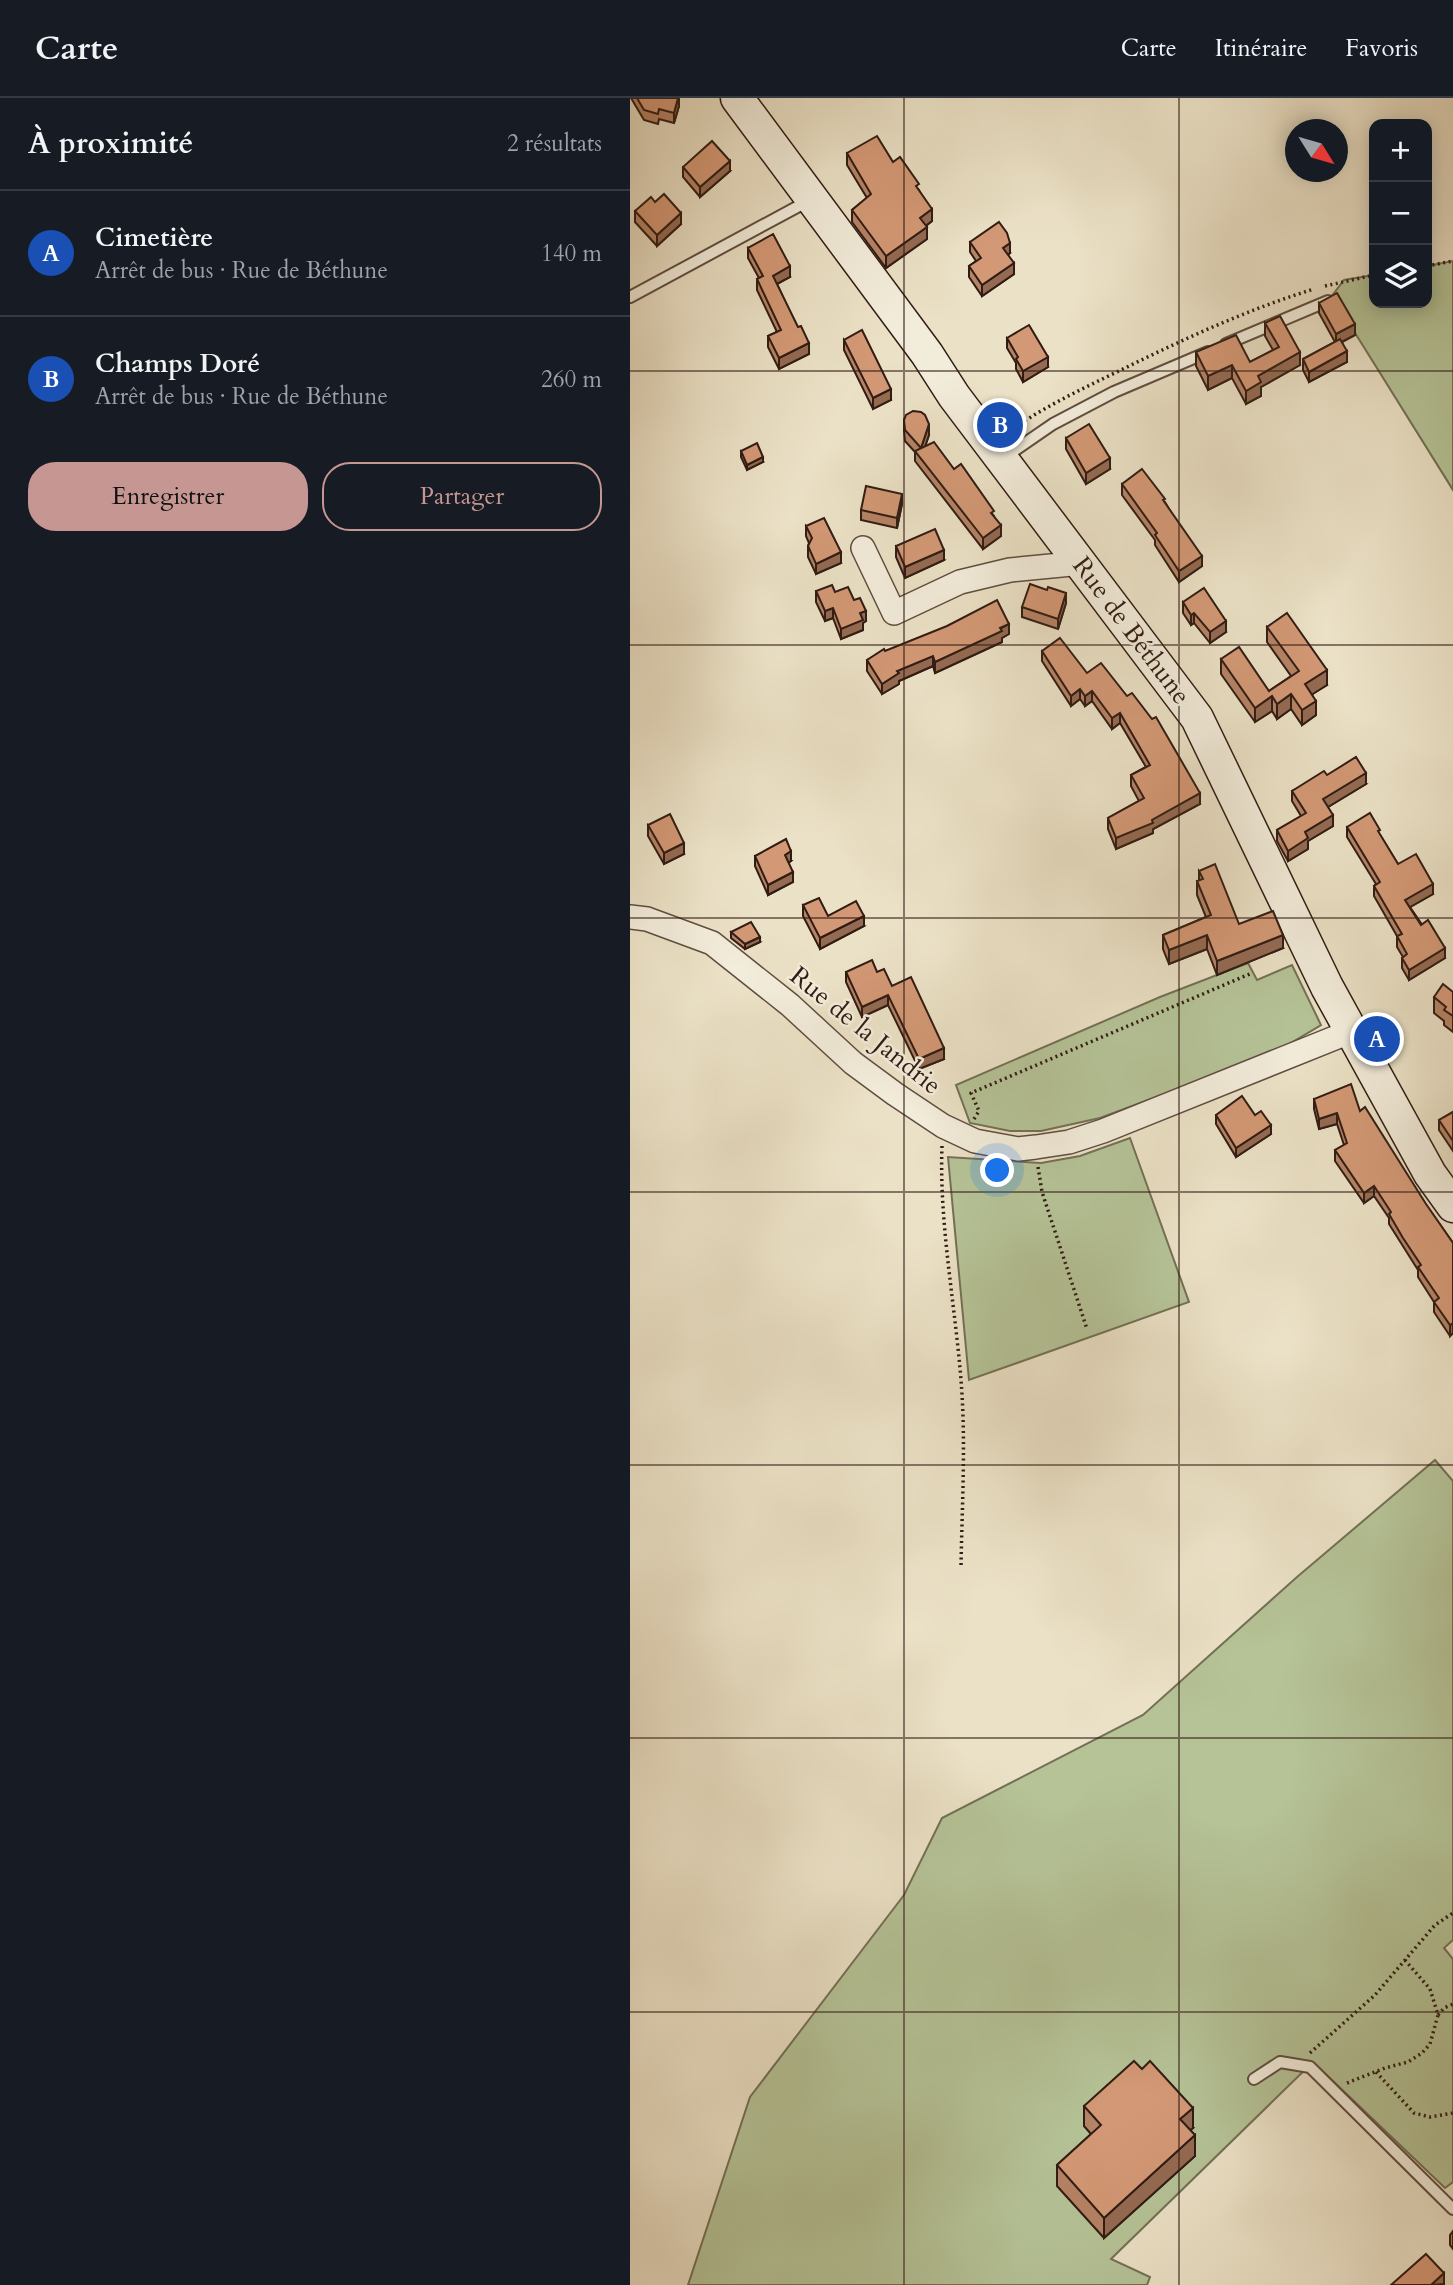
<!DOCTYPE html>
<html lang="fr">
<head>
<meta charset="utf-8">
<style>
	:root { --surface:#171b24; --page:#20242c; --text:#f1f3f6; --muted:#9ea1a6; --line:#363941; --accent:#c59692 }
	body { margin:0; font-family:Cardo,serif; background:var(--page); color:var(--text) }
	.controls { position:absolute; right:21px; top:21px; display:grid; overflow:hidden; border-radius:14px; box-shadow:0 4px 18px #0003 }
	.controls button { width:63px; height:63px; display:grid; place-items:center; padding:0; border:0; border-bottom:2px solid var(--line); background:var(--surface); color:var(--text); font:35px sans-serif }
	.compass { position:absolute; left:655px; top:21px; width:63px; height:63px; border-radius:50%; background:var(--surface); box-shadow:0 4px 18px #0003; rotate:127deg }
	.you { position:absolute; left:368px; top:1073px; width:24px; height:24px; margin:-18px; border:5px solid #fff; border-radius:50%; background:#1a73e8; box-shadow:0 0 0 10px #1a73e833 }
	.badge { display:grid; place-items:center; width:46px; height:46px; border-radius:50%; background:var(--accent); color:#fff; font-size:23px; font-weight:700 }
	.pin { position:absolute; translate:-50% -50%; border:4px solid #fff; box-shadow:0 2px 7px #0006 }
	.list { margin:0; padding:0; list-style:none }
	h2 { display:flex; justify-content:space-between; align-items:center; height:91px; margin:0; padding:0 28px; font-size:30px }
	h2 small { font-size:23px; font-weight:400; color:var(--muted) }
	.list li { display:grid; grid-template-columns:46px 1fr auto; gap:21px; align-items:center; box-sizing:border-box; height:126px; padding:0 28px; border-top:2px solid var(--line) }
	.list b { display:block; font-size:26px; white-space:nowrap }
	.list p { margin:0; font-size:23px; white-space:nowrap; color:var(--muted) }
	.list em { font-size:23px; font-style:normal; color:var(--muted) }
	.actions { display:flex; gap:14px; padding:21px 28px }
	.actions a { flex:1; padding:16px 0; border:2px solid var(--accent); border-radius:28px; text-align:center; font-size:24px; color:var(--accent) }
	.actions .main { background:var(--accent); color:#111 }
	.icon { flex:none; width:38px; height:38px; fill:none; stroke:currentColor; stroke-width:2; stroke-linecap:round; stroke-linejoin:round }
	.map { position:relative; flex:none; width:823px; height:2187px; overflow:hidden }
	header { display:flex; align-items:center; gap:42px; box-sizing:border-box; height:98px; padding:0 35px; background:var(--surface); border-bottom:2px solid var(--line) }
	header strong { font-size:33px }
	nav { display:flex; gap:38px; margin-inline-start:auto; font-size:24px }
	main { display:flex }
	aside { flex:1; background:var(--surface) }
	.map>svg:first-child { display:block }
</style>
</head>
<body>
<header>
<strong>Carte</strong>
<nav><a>Carte</a><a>Itinéraire</a><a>Favoris</a></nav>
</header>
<main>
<aside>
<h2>À proximité<small>2 résultats</small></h2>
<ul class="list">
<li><span class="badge" style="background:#1a4fb4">A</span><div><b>Cimetière</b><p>Arrêt de bus · Rue de Béthune</p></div><em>140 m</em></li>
<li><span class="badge" style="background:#1a4fb4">B</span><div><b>Champs Doré</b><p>Arrêt de bus · Rue de Béthune</p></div><em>260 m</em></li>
</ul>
<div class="actions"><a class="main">Enregistrer</a><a>Partager</a></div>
</aside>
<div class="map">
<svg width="823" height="2187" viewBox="0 0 823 2187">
	<rect width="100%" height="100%" fill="#ebe1c6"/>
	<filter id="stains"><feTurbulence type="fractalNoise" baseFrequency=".00286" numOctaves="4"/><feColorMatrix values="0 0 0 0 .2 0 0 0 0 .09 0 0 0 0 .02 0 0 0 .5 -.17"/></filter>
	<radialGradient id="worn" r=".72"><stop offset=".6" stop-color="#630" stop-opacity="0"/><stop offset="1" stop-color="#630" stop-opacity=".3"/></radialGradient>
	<!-- green -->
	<g fill="#b5c397" stroke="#737056" stroke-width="2">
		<path d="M823 163V392L707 206 698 203 714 182 744 177V205H797V168Z"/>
		<path d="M618 865 627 882 662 867 691 927 644 955 470 1020 411 1033H380L340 1025 326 987 530 899Z"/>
		<path d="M500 1040 559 1204 339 1282 318 1059 411 1065 450 1058Z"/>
		<path d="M805 1362 823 1383V1842L814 1850 823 1861V2084L815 2090 683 1964 481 2161 520 2179 517 2187H58L120 1999 274 1797 312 1720 513 1617 667 1479Z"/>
	</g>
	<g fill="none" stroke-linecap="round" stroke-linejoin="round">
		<defs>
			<g id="lane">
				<path d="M0 199 180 102"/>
				<path d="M596 246 698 203"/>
				<path d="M375 359 423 326 484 294 578 254"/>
				<path d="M624 1981 650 1964 680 1969 823 2111"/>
			</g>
			<g id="street">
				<path d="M233 450 264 515 330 484 380 472 452 465"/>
				<path d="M0 819 17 821 82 845 160 907 223 965 265 996 313 1028 345 1043 388 1051 406 1049 439 1044 473 1033 722 933"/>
			</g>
			<path id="secondary" d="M107 0 297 256 324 298 567 620 697 889 800 1076 823 1108"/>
		</defs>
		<!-- lane casing -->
		<use href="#lane" stroke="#604d40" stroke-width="14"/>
		<!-- street casing -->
		<use href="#street" stroke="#604d40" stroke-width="26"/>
		<!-- secondary casing -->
		<use href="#secondary" stroke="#311c14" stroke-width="35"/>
		<!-- path -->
		<g stroke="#311c14" stroke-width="3.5" stroke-dasharray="2 3.5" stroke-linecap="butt">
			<path d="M797 168 823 163"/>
			<path d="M695 188 744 177"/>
			<path d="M381 332C417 307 456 289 495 270 556 240 619 211 684 191"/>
			<path d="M344 1021 349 1013 341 995 622 875"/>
			<path d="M312 1048C309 1124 325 1206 331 1282 336 1344 332 1407 331 1469"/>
			<path d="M408 1069 412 1094 457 1231"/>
			<path d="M808 1917 814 1910 823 1906"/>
			<path d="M680 1955 745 1897 805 1827 823 1815"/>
			<path d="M746 1974 784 2015 800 2019 823 2015"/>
			<path d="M717 1985 755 1970 778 1964 792 1955 800 1946 808 1917 800 1891 774 1861"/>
		</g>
		<!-- lane -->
		<use href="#lane" stroke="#f2ecda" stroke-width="10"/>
		<!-- street -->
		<use href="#street" stroke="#f2ecda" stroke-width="23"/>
		<!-- secondary -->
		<use href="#secondary" stroke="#f2ecda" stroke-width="32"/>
	</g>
	<!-- wall -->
	<g fill="#b58365" stroke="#311c14" stroke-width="2">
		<path d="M1 0H49V8L44 25 29 21 28 26 14 22Z"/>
		<path d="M217 55 263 64 289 92 302 123 296 128 297 141 256 170 222 124V112L237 100 217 67Z"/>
		<path d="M53 69 100 73 70 99 53 79Z"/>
		<path d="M25 104 51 126 27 148 5 124V113Z"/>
		<path d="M340 144 380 155 378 157 384 176 352 198 339 179V168L346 163 340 154Z"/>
		<path d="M118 150 160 179 147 186 179 256 149 271 138 249V238L147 234 127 192V181L129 180 118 160Z"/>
		<path d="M689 205 725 237 712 244 717 264 679 284 673 272V261L705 244 689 215Z"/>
		<path d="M635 225 670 267 631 289V298L616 306 602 280 578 292 566 268V254L620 264 643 252 635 238Z"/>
		<path d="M377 240 418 269 393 284 386 271V265L377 250Z"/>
		<path d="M214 242 261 302 243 311 214 252Z"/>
		<path d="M274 322 299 337 295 348 324 371 364 418 371 438 353 451 285 363V354L275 343 274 333Z"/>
		<path d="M436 340 480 371 456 386 436 351Z"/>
		<path d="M111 353 133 364 117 372 111 359Z"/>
		<path d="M492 386 535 404 572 468 549 484 525 447V442L492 397Z"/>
		<path d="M272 406 267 430 231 422V412Z"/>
		<path d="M176 428 211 465 186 476 178 459V448L179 445 176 438Z"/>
		<path d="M266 448 314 462 275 480 266 459Z"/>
		<path d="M417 492 436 505 428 531 392 519V509Z"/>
		<path d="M186 493 205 494 224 502 236 523 233 525V532L211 541 203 520 195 523 186 504Z"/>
		<path d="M553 504 596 534 580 545 564 525 561 527 553 515Z"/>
		<path d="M637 529 697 587 682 596 686 617 672 627 661 611 647 621 642 613 625 624 591 576V561L639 593 661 578 637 544Z"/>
		<path d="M379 536 372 540V544L305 575 303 568 269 583V586L252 596 237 573V562L255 553Z"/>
		<path d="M412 553 457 575 570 706 523 731V735L486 751 478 731V720L509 703 501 688V677L516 669 490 625 482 631 462 603 455 608 450 601 441 608 412 563Z"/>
		<path d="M697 677 736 686 698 709 703 728 678 743V751L658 763 647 743V732L671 718 662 703V693Z"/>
		<path d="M18 727 54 756 34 766 18 738Z"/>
		<path d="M717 729 750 737 768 766 803 796 780 809 815 860 779 882 772 870V860L773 859 767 849V838L744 798V788L746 786 717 739Z"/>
		<path d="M125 758 161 763 158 765 163 784 138 797 125 768Z"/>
		<path d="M569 773 609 826 653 850 587 877 577 851 539 866 533 851V837L576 819 567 797V783H569Z"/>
		<path d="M173 807 198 818 234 828 190 851 173 818Z"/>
		<path d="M101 834 130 844 115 851 101 840Z"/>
		<path d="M216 874H247L262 888 314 961 289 971 258 907 232 919 216 884Z"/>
		<path d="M823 894V934L814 927V923L804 915V899Z"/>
		<path d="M684 1001 730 1013 823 1145V1235L820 1238 804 1214V1204L788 1179V1172L759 1126V1120L744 1098 734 1105 705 1063V1052L714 1047 707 1026 689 1031 684 1011Z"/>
		<path d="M823 1014V1053L809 1032V1022Z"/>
		<path d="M586 1017H625L641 1036 606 1059 586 1026Z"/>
		<path d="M454 2008 563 2030 560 2032 565 2058 474 2140 427 2088V2067L461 2036 454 2028Z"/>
		<path d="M823 2133V2151L820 2147V2137Z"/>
	</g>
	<!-- shaded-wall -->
	<g fill="#946a52" stroke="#311c14" stroke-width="2">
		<path d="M48 0 49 8 44 25V15Z"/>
		<path d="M100 63V73L70 99V89Z"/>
		<path d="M302 111V123L290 132V120Z"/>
		<path d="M51 115V126L27 148V137Z"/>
		<path d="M297 129V141L256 170V158Z"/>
		<path d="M380 145V155L373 160V150Z"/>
		<path d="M384 165V176L352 198V187Z"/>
		<path d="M160 168V179L143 188V178Z"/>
		<path d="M725 226V237L706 247V236Z"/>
		<path d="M179 245V256L149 271V260Z"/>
		<path d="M717 253V264L679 284V274Z"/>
		<path d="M670 254V267L631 289V298L616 306V293L628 278Z"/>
		<path d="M418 259V269L393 284V273Z"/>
		<path d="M602 267V280L578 292V278Z"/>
		<path d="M261 291V302L243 311V300Z"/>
		<path d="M299 326V337L291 361V350Z"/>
		<path d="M133 359V364L117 372V367Z"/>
		<path d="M480 360V371L456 386V375Z"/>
		<path d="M272 396V406L267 430V420Z"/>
		<path d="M371 427V438L353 451V440Z"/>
		<path d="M314 452V462L275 480V469Z"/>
		<path d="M211 454V465L186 476V466Z"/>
		<path d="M572 458V468L549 484V473Z"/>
		<path d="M436 495V505L428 531V521Z"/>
		<path d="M203 510V520L195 523V513Z"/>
		<path d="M236 513V523L233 525V532L211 541V531L230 515Z"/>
		<path d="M564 515V525L561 527V517Z"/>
		<path d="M596 523V534L580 545V534Z"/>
		<path d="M379 526V536L372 540V544L305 575V564Z"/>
		<path d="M303 558V568L269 583V586L252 596V586L267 573Z"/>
		<path d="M697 572V587L675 601V586Z"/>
		<path d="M450 591V601L441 608V598Z"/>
		<path d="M462 593V603L455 608V598Z"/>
		<path d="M661 596V611L647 621V606Z"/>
		<path d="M642 598V613L625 624V610Z"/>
		<path d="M686 603V617L672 627V612Z"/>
		<path d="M490 615V625L482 631V620Z"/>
		<path d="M736 675V686L693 712V701Z"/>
		<path d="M570 695V706L523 731V735L486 751V740Z"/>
		<path d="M703 717V728L678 743V751L658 763V753L675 734Z"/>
		<path d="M54 745V756L34 766V755Z"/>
		<path d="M161 753V763L155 767V757Z"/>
		<path d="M163 774V784L138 797V787Z"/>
		<path d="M803 786V796L775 812V802Z"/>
		<path d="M234 818V828L190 851V840Z"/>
		<path d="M577 837V851L539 866V852Z"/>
		<path d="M653 837V850L587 877V863Z"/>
		<path d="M130 839V844L115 851V846Z"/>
		<path d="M815 850V860L779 882V872Z"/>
		<path d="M258 897V907L232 919V909Z"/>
		<path d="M314 950V961L289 971V961Z"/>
		<path d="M707 1015V1026L689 1031V1021Z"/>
		<path d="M641 1027V1036L606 1059V1050Z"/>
		<path d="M744 1088V1098L734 1105V1095Z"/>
		<path d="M823 1225V1235L820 1238V1227Z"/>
		<path d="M563 2010V2030L550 2041V2021Z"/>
		<path d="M565 2037V2058L474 2140V2120Z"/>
		<path d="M814 2175V2186L801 2187Z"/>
	</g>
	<!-- building -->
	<g fill="#d39875" stroke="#311c14" stroke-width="2">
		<path d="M7 0H48L44 15 29 11 28 16 14 12Z"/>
		<path d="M247 38 263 64 270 59 289 86 286 88 302 111 290 120 297 129 256 158 222 112 241 96 217 55Z"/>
		<path d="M82 43 100 63 70 89 53 69Z"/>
		<path d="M34 96 51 115 27 137 5 113 21 99 25 104Z"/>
		<path d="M369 124 377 135 380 145 373 150 384 165 352 187 339 168 351 160 340 144Z"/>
		<path d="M143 136 160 168 143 178 168 229 171 228 179 245 149 260 138 238 151 232 127 181 133 178 118 150Z"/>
		<path d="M707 195 725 226 706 236 689 205Z"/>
		<path d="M650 218 670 254 628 278 631 284 616 293 602 267 578 278 566 254 606 237 620 264 649 249 635 225Z"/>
		<path d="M399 227 418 259 393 273 386 261 388 259 377 240Z"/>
		<path d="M232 232 261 291 243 300 214 242Z"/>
		<path d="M710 241 717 253 679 274 673 261Z"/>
		<path d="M283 313 291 314 295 317 299 326 291 350 275 332 274 322 276 317Z"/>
		<path d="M459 326 480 360 456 375 436 340Z"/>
		<path d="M304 344 324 371 331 366 364 413 361 415 371 427 353 440 285 353Z"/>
		<path d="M127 345 133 359 117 367 111 353Z"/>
		<path d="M512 371 535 401 533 402 572 458 549 473 525 437 527 435 492 386Z"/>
		<path d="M236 388 272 396 267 420 231 412Z"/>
		<path d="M194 420 211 454 186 466 178 448 182 440 176 428Z"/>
		<path d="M305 431 314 452 275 469 266 448Z"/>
		<path d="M400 486 417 492 418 489 436 495 428 521 392 509Z"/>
		<path d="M202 487 205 494 218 489 224 502 230 500 236 513 230 515 233 522 211 531 203 510 195 513 186 493Z"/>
		<path d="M574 490 596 523 580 534 564 515 561 517 553 504Z"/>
		<path d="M367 502 379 526 370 530 372 533 305 564 303 558 267 573 269 575 252 586 237 562 254 551 255 553 317 528Z"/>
		<path d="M657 515 697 572 675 586 686 603 672 612 661 596 647 606 642 598 625 610 591 561 609 549 639 593 669 573 637 529Z"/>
		<path d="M430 540 457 575 471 565 497 598 502 595 522 621 526 619 570 695 522 722 523 725 486 740 478 720 514 700 501 677 520 667 490 615 482 620 462 593 455 598 450 591 441 598 412 553Z"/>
		<path d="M726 659 736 675 693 701 703 717 675 734 678 740 658 753 647 732 676 715 662 693 694 673 697 677Z"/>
		<path d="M740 715 750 732 748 733 768 766 786 756 803 786 775 802 791 827 798 822 815 850 779 872 772 860 777 856 767 838 772 836 744 788 750 784 717 729Z"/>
		<path d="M40 716 54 745 34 755 18 727Z"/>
		<path d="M156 741 161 753 155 757 163 774 138 787 125 758Z"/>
		<path d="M585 766 609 826 643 813 653 837 587 863 577 837 539 852 533 837 581 817 567 783 573 781 569 773Z"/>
		<path d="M189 800 198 818 226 803 234 818 190 840 173 807Z"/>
		<path d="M121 824 130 839 115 846 101 834Z"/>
		<path d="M242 862 247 874 254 871 262 888 281 879 314 950 289 961 258 897 232 909 216 874Z"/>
		<path d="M813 886 823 894V918L814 912 816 909 804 899Z"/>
		<path d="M721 986 730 1013 735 1009 796 1106 823 1145V1225L820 1227 804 1204 809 1200 788 1169 791 1167 773 1140 759 1116 761 1114 744 1088 734 1095 705 1052 717 1045 707 1015 689 1021 684 1001Z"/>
		<path d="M612 998 625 1017 631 1013 641 1027 606 1050 586 1017Z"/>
		<path d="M823 1014V1043L809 1022Z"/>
		<path d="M504 1963 512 1971 520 1963 563 2010 550 2021 565 2037 474 2120 427 2067 471 2027 454 2008Z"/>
		<path d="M796 2156 814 2175 801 2187H761Z"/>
	</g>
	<!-- grid -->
	<path fill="none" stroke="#311c14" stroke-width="2" stroke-opacity="0.55" d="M274 0V2187M549 0V2187M0 273H823M0 547H823M0 820H823M0 1094H823M0 1367H823M0 1640H823M0 1914H823"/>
	<g text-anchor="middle" stroke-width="5" stroke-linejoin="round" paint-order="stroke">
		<!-- street labels -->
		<g font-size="26" fill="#311c14" stroke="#f2ecda">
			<text transform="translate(502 532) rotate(53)" y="9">Rue de Béthune</text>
			<text transform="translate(236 932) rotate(39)" y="9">Rue de la Jandrie</text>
		</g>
	</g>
	<rect width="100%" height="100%" filter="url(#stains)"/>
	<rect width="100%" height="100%" fill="url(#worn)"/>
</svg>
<div class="controls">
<button>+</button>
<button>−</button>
<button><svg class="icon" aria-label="layers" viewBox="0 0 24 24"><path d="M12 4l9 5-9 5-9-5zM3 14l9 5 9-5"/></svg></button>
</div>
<svg class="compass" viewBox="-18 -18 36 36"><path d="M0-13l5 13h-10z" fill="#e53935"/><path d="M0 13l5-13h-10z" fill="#9ea1a6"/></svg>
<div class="you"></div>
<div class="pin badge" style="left:747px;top:941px;background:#1a4fb4">A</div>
<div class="pin badge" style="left:370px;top:327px;background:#1a4fb4">B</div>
</div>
</main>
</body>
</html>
